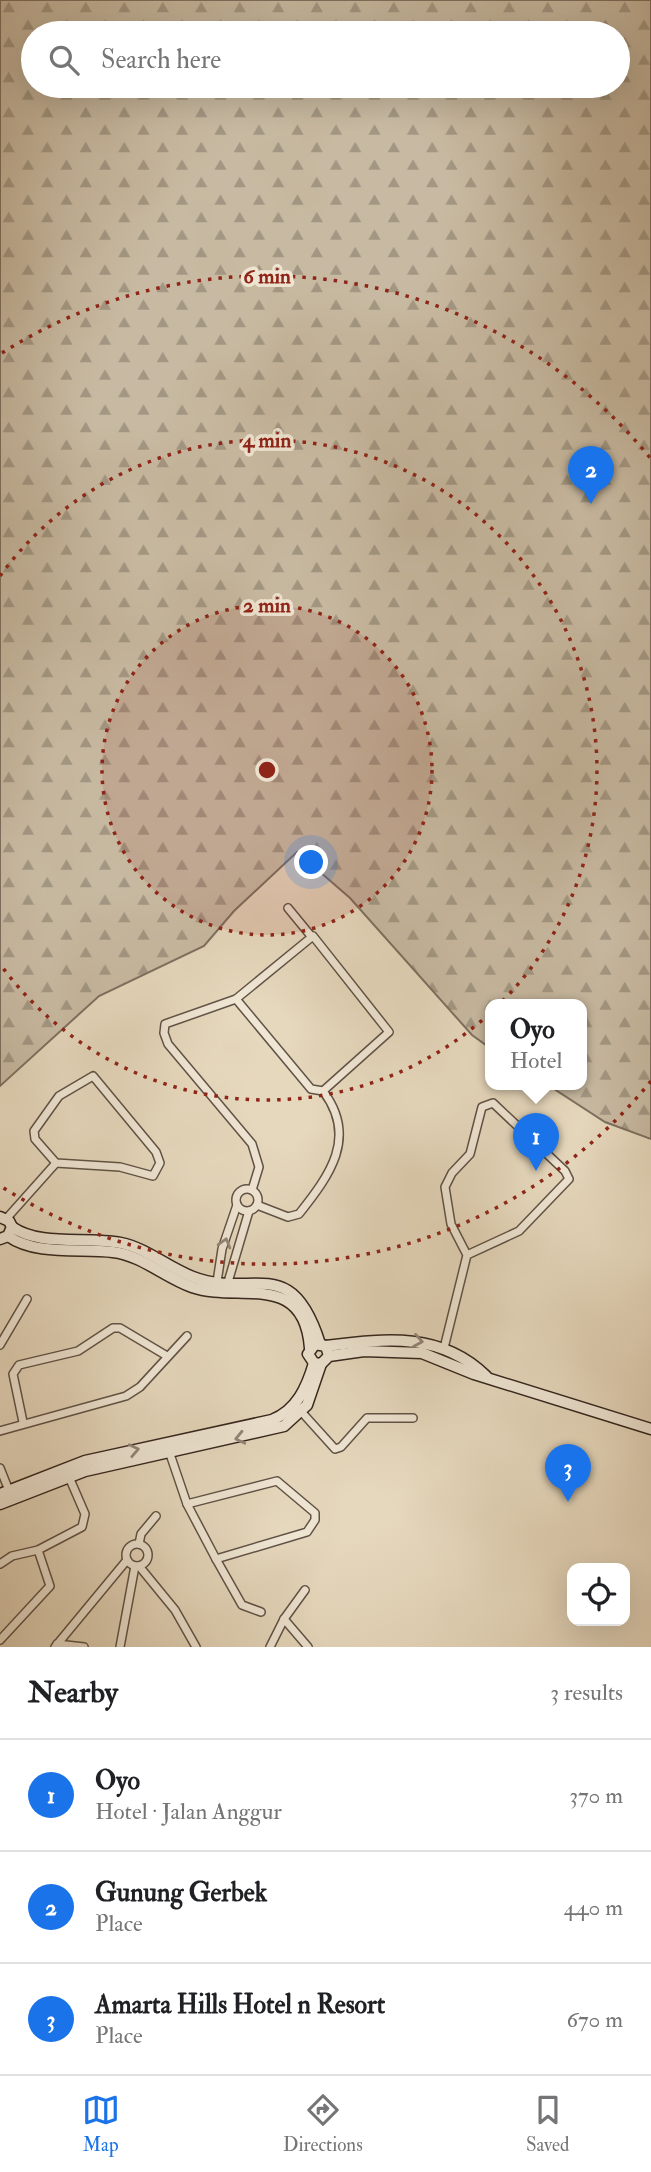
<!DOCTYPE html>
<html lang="en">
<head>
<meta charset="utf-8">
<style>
	:root { --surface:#fff; --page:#f2f2f2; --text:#202124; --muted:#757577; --line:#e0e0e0; --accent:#1a73e8 }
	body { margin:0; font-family:"IM FELL Double Pica",serif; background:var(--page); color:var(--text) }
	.controls { position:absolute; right:21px; bottom:21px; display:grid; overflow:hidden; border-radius:14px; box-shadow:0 7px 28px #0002 }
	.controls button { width:63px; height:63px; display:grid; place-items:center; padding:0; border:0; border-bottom:2px solid var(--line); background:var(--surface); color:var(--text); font:35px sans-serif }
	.you { position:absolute; left:312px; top:863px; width:24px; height:24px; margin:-18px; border:5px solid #fff; border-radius:50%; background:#1a73e8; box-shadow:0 0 0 10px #1a73e833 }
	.badge { display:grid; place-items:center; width:46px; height:46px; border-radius:50%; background:var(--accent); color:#fff; font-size:23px; font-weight:700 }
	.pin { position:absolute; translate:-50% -58px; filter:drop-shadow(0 2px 4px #0008) }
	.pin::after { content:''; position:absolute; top:37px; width:24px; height:21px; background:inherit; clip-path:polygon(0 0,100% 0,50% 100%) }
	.popup { position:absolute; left:485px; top:999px; width:102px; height:91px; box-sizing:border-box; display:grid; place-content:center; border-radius:14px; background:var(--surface); filter:drop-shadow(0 2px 5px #0005); font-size:23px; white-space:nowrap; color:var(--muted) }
	.popup b { font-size:26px; color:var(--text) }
	.popup::after { content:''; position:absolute; left:50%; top:100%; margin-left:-14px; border:14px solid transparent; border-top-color:var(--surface) }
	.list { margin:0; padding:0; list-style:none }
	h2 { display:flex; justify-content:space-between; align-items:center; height:91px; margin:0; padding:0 28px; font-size:30px }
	h2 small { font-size:23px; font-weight:400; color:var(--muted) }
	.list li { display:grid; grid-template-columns:46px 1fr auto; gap:21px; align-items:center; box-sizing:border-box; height:112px; padding:0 28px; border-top:2px solid var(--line) }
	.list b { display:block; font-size:26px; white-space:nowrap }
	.list p { margin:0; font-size:23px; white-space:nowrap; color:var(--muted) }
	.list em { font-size:23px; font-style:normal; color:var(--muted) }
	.icon { flex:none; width:38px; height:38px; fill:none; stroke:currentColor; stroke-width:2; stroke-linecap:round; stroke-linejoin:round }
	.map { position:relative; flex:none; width:651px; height:1647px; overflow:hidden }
	.search { position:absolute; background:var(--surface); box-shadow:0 7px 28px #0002; left:21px; right:21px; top:21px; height:77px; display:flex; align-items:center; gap:18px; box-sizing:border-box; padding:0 24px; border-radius:38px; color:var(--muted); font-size:26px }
	.sheet { height:427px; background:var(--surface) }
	nav { display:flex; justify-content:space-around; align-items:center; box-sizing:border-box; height:98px; border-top:2px solid var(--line); background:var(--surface); font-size:19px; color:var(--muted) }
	nav a { display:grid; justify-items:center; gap:4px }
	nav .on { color:var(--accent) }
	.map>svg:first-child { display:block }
</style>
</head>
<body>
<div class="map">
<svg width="651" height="1647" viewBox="0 0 651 1647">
	<defs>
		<pattern id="forest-firs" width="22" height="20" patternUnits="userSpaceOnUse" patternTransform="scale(1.75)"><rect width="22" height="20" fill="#c8baa2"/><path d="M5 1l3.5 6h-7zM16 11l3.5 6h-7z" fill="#a39783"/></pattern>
	</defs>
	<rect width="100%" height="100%" fill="#e6d8bd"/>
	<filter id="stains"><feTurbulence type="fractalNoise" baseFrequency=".00286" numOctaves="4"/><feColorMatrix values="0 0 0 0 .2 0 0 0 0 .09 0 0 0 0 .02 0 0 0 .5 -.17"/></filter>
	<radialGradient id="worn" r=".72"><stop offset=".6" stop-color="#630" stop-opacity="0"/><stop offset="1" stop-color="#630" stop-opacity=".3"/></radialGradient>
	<!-- forest -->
	<path fill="url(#forest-firs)" stroke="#7e7060" stroke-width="2" fill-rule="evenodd" d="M0 0H651V1139L605 1122 548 1085H582V1005H490V1048L472 1035 350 898 297 852 234 911 204 946 99 996 0 1086ZM33 33H618V86H33Z"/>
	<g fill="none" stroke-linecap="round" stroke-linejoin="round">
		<defs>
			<g id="street">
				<path d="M288 908 311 936"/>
				<path d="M236 999 311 1089 323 1091C358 1137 330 1175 299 1214L288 1217 257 1205"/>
				<path d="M93 1076 156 1152 160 1163 153 1176 120 1167 56 1163 35 1139 34 1131 59 1096Z"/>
				<circle cx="247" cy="1200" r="11"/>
				<path d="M252 1190 259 1167 252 1144 168 1044 164 1033 165 1024 236 999 313 936 389 1032 323 1091"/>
				<path d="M6 1219 56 1163"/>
				<path d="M217 1282 222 1249 237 1205"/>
				<path d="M228 1282 249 1211"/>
				<path d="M0 1345 27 1299"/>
				<path d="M444 1348 467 1255 451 1224 445 1187 452 1173 470 1154 482 1107 493 1103 565 1171 569 1179 519 1231 467 1255"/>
				<path d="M298 1408 335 1449 341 1447 367 1418H413"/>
				<path d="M23 1422 13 1374 19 1365 78 1351 113 1328H120L167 1356"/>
				<path d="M0 1431 126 1396 140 1387 187 1336"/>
				<path d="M170 1454 187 1504 216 1559 242 1605 261 1612"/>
				<path d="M0 1468 10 1493"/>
				<path d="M187 1504 277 1481 315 1513V1520L307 1532 216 1559"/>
				<path d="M139 1544 141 1534 156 1516"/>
				<circle cx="137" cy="1555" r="11"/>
				<path d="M0 1564 12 1556 38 1550 82 1527 85 1514 69 1477"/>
				<path d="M139 1566 175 1610 196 1647"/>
				<path d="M284 1619 308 1647"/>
				<path d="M0 1640 50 1586 38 1550"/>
				<path d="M57 1644 84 1647"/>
				<path d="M55 1647 127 1560"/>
				<path d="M120 1647 135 1566"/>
				<path d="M270 1647 284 1619 305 1590"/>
			</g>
			<g id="secondary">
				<path d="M0 1217 9 1221 12 1227 8 1236 0 1239"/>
				<path d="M12 1227C41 1247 86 1236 121 1243 146 1248 169 1268 193 1277 252 1300 291 1251 320 1344"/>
				<path d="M8 1236C36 1256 80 1248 113 1252 141 1255 166 1278 192 1287 238 1303 304 1270 310 1348"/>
				<path d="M326 1346C384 1339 440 1331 486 1376"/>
				<path d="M329 1356 326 1346 315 1344 308 1354 314 1363 321 1364 329 1356 364 1351 422 1353 474 1374 651 1429"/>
				<path d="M0 1494 85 1461 272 1420C297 1410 307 1387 314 1363"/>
				<path d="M0 1504 85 1471 284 1426 307 1405 321 1364"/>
			</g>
		</defs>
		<!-- street casing -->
		<use href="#street" stroke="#605246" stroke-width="10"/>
		<!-- secondary casing -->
		<use href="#secondary" stroke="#34251e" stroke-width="13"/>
		<!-- street -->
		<use href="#street" stroke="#efe6d4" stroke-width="7"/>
		<!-- secondary -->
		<use href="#secondary" stroke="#efe6d4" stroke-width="10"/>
	</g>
	<!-- one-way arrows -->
	<defs><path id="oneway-chevron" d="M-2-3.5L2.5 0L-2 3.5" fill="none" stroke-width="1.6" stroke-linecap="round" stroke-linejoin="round" transform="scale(1.75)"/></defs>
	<g stroke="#928679">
		<use href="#oneway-chevron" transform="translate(225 1243) rotate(-74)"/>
		<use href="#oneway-chevron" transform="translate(418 1341) rotate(10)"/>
		<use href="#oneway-chevron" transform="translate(240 1438) rotate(167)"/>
		<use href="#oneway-chevron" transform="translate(134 1450) rotate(-12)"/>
	</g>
	<!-- distance rings -->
	<circle cx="267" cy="770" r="165" fill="#8f2418" fill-opacity=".12"/>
	<g fill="none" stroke="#8f2418" stroke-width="3.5" stroke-dasharray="3.5 7">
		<circle cx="267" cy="770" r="165"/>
		<path d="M0 576A330 330 0 1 1 0 964"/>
		<path d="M651 1081A494 494 0 0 1 2 1187M2 353A494 494 0 0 1 651 459"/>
	</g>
	<circle cx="267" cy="770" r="10" fill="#8f2418" stroke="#efe6d4" stroke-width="3.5"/>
	<g font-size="21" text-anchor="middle" font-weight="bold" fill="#8f2418" stroke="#efe6d4" stroke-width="7" stroke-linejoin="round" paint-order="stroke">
		<text x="267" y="283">6 min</text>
		<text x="267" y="447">4 min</text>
		<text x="267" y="612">2 min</text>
	</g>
	<rect width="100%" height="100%" filter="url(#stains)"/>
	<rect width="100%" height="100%" fill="url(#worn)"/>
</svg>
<div class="controls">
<button><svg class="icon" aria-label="locate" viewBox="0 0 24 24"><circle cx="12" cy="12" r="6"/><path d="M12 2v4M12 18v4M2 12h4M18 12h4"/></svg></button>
</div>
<div class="you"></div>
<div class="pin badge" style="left:536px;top:1171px">1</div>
<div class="popup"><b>Oyo</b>Hotel</div>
<div class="pin badge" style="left:591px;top:504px">2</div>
<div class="pin badge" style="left:568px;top:1502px">3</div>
<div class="search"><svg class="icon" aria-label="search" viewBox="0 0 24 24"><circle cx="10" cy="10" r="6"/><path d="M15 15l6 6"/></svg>Search here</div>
</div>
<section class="sheet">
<h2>Nearby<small>3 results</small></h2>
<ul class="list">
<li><span class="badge">1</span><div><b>Oyo</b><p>Hotel · Jalan Anggur</p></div><em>370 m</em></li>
<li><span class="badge">2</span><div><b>Gunung Gerbek</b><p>Place</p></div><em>440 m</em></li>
<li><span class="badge">3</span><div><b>Amarta Hills Hotel n Resort</b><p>Place</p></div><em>670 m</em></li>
</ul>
</section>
<nav>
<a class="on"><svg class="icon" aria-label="map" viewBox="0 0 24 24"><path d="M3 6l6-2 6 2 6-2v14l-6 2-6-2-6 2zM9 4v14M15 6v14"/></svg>Map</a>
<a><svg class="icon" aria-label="directions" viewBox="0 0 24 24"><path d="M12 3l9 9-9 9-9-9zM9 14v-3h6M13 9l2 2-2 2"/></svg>Directions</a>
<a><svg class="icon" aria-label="saved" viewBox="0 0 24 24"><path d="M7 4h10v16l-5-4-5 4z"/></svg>Saved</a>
</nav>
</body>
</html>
